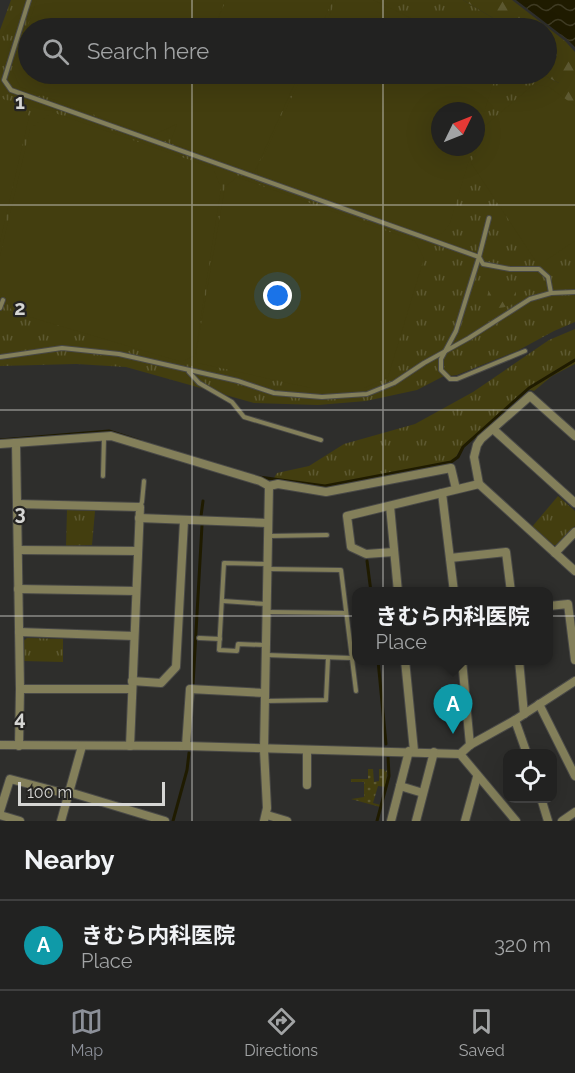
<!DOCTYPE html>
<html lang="en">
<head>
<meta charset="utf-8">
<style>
	:root { --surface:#222221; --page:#2e2f2e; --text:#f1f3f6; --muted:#a2a4a5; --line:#3f3f3f; --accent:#8c9099 }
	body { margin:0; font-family:Raleway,"Noto Sans JP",sans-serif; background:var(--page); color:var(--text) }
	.controls { position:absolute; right:18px; bottom:18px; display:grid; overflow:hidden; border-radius:12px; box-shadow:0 6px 24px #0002 }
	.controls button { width:54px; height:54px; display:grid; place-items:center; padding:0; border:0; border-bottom:2px solid var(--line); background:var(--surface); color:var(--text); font:30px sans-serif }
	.compass { position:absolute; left:431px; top:102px; width:54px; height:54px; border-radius:50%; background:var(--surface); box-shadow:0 6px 24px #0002; rotate:47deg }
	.scale { position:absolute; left:18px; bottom:15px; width:147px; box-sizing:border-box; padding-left:6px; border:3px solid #d6d6d4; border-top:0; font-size:16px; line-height:21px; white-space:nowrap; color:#d6d6d4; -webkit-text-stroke:4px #252422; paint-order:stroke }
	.you { position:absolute; left:278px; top:296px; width:21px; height:21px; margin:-15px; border:4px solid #fff; border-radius:50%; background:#1a73e8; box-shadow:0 0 0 9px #1a73e833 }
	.badge { display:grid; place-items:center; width:39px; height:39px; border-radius:50%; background:var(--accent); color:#fff; font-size:20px; font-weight:700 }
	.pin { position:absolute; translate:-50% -50px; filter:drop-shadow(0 2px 3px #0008) }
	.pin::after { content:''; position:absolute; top:32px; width:21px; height:18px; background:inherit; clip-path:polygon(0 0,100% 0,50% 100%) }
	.popup { position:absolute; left:352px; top:587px; width:201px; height:78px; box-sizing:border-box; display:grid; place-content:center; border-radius:12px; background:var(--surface); filter:drop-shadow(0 2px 4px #0005); font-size:20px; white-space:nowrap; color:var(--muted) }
	.popup b { font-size:22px; color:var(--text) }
	.popup::after { content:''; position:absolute; left:50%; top:100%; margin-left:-12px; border:12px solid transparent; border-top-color:var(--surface) }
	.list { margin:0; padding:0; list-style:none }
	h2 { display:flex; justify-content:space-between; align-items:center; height:78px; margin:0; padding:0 24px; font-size:26px }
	h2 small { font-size:20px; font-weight:400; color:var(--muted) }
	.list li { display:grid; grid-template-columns:39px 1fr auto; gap:18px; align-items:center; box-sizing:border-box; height:90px; padding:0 24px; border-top:2px solid var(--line) }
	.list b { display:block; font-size:22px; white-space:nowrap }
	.list p { margin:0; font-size:20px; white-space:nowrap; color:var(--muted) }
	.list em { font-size:20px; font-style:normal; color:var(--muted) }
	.icon { flex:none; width:33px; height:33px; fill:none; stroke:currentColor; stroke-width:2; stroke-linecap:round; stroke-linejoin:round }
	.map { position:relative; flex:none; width:575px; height:821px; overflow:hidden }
	.search { position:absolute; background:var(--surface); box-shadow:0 6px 24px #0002; left:18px; right:18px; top:18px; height:66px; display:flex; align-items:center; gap:15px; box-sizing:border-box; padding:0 21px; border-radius:33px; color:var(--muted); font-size:22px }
	.sheet { height:168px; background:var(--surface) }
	nav { display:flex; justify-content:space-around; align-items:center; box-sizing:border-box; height:84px; border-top:2px solid var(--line); background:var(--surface); font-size:16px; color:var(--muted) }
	nav a { display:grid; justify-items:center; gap:3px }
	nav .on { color:var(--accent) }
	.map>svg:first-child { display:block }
</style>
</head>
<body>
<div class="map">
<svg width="575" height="821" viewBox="0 0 575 821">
	<defs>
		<pattern id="grass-tufts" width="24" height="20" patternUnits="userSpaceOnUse" patternTransform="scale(1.5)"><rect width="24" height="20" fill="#433e0f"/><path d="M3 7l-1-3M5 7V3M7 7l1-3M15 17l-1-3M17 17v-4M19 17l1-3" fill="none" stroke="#5d5931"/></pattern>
		<pattern id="forest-firs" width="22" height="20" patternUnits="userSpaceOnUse" patternTransform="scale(1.5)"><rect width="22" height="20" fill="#433e0f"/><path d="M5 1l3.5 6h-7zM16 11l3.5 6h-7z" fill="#5d5931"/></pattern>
		<pattern id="garden-dots" width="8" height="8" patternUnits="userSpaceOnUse" patternTransform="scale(1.5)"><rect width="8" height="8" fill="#433e0f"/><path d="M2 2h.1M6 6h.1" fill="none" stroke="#5d5931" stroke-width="1.8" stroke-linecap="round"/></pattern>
		<pattern id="water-waves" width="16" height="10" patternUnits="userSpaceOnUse" patternTransform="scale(1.5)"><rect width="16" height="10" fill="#1f1b00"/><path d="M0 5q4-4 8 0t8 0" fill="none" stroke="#3f3b24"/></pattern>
	</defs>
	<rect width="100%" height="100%" fill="#2e2e2c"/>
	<!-- grass -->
	<g fill="url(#grass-tufts)" fill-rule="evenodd">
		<path d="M11 0H463L493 18 517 28H28V74H541L559 83 575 106V322L554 331 517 351 457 375 442 377 417 390 366 401 318 405 254 403 126 367 76 364 0 366V30ZM440 111H476V147H440Z"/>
		<path d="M575 329V364L552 376 534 391 527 389 464 445 450 465 325 489 272 481 277 473 309 466 344 444 415 424 473 392 549 340Z"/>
		<path d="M558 496 575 511V526L558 545H551L531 528Z"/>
		<path d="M67 510 95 511 92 545 66 546Z"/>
		<path d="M27 638 63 639V662L23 661 22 642Z"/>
	</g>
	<!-- forest -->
	<g fill="url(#forest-firs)">
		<path d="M463 0H512L565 41 575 52V111L558 93 559 83 541 74H546V28H517L493 18Z"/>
		<path d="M505 283 514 285C520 301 512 308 496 308L487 297 490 286Z"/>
	</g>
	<!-- garden -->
	<path fill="url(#garden-dots)" d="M368 769H373L374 782 379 781V769H384L385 772 387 770 386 787 378 786 373 803 381 805 380 807 351 799 364 797V782H351V779H368Z"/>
	<!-- pitch -->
	<g fill="#433e0f">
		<path d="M37 0H225L215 26 226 0H333L320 28H28V74H299L254 173 170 143 177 124 151 136 20 87 12 69Z"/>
		<path d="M336 0H373L432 28H324Z"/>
		<path d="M303 74H496L476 138V111H440V147H473L450 223C444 233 440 236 428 236L258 177 257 169Z"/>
		<path d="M534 84 549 87 575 106V241L546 260H535L471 163 486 125Z"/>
		<path d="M0 98 24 106 29 117 0 242Z"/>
		<path d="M52 112 213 168 221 188 195 355 182 362 13 312 0 292V256L30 129Z"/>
		<path d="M237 177 415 241 424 258 388 377 364 388H311L198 363 196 353 225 187Z"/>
	</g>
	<!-- water -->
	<path fill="url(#water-waves)" d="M516 0H575V47L568 40Z"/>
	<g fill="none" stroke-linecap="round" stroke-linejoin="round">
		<!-- stream -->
		<g stroke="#1f1b00" stroke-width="3">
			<path d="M0 440 109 431 140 441"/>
			<path d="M259 477 325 486 451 462 458 457 463 447 529 388 575 360"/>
			<path d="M201 516 203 501"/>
			<path d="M367 561 371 592"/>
			<path d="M378 660 386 744"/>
			<path d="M193 685 202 525"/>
			<path d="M173 821 187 770 189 753"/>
			<path d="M377 821 389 776 388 756"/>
		</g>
		<defs>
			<g id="lane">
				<path d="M29 0 4 80 11 90 479 257 456 331 441 359V370L450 379H457L525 351"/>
				<path d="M489 218 479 257 483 264 510 269H539L548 277 551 293"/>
				<path d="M0 308 3 300"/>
				<path d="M0 357 62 348 119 354 238 381 274 393 322 397 367 394 394 383 424 363 469 338 530 299 551 293 575 292"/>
				<path d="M189 372 199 383 232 402 244 417 321 440"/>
				<path d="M103 476 104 438"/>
				<path d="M140 506 142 502 144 481"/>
				<path d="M269 536 327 535"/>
				<path d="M268 569 341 570 356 691"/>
				<path d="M223 601 266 604"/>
				<path d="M267 612 346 613"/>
				<path d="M199 638 220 639"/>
				<path d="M265 645 238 644 237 651 219 650 224 563 267 564"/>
				<path d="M266 655 351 658"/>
				<path d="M265 701 326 700 328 658"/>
			</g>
			<g id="street">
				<path d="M493 429 575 503"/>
				<path d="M575 436 530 396 481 439 477 445 474 457 479 484 575 571"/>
				<path d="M16 443 20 689 19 746"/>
				<path d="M0 444 111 436 260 481 269 486 278 484 326 492 451 468 456 489"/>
				<path d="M442 493 454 592"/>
				<path d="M17 504 140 507 130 746"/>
				<path d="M390 506 398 592"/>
				<path d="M139 518 268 523"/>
				<path d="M18 550 138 551"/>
				<path d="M394 552 366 554 351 547 347 516 479 484"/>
				<path d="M555 553 575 532"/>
				<path d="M450 558 506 552 511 592"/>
				<path d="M18 589 136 591"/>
				<path d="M549 606 568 604 575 660"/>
				<path d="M19 632 134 636"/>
				<path d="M405 660 414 751"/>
				<path d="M462 660 470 745"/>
				<path d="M519 660 524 714"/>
				<path d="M132 681 161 683 176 667 184 521"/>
				<path d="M20 689H132"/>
				<path d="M539 704 575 776"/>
				<path d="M515 720 527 754"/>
				<path d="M0 745 186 746 460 754 516 821"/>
				<path d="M186 746 190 689 265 693"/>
				<path d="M307 750V785"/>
				<path d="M460 754 470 745 515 720 575 681"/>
				<path d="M400 786 423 793"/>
				<path d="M541 798 548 821"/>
				<path d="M0 811 10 779 59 792H69L165 821"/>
				<path d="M0 815 20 821"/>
				<path d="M267 815 287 821"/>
				<path d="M61 821 82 746"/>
				<path d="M264 821 267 808 264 750 269 486"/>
				<path d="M391 821 409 751"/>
				<path d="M416 821 434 752"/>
				<path d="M465 821 477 777"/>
				<path d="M562 821 575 812"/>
			</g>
		</defs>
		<!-- lane casing -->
		<use href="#lane" stroke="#494947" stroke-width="6"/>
		<!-- street casing -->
		<use href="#street" stroke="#494947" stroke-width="10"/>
		<!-- lane -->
		<use href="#lane" stroke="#837f5a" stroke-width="4"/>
		<!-- street -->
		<use href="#street" stroke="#837f5a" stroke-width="8"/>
	</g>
	<!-- grid -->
	<path fill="none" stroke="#d6d6d4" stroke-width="1.5" stroke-opacity="0.55" d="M192 0V28M383 0V28M192 74V821M383 74V821M0 205H575M0 410H575M0 616H575"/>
	<g font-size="20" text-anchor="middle" font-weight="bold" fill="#d6d6d4" stroke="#252422" stroke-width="4.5" stroke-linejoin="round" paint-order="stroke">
		<text x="20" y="109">1</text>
		<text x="20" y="315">2</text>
		<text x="20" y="520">3</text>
		<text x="20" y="725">4</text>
	</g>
</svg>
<div class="controls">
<button><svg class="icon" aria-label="locate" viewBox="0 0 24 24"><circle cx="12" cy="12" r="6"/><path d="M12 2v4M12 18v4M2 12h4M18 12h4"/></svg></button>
</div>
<svg class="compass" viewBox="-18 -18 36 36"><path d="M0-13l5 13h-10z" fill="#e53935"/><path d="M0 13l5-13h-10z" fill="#a2a4a5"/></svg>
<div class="scale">100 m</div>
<div class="you"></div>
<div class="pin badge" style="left:453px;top:734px;background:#0f9aa8">A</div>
<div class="popup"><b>きむら内科医院</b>Place</div>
<div class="search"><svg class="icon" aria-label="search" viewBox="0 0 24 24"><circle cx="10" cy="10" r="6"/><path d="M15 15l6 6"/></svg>Search here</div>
</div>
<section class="sheet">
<h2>Nearby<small></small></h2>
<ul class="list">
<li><span class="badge" style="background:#0f9aa8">A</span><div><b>きむら内科医院</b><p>Place</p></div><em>320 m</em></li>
</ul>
</section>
<nav>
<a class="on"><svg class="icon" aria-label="map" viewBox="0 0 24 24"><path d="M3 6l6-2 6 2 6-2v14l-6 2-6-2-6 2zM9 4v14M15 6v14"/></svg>Map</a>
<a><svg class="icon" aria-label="directions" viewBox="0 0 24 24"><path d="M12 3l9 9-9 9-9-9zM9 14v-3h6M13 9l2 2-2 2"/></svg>Directions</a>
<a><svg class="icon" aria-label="saved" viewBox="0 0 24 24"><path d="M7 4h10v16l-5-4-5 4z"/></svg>Saved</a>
</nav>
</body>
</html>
